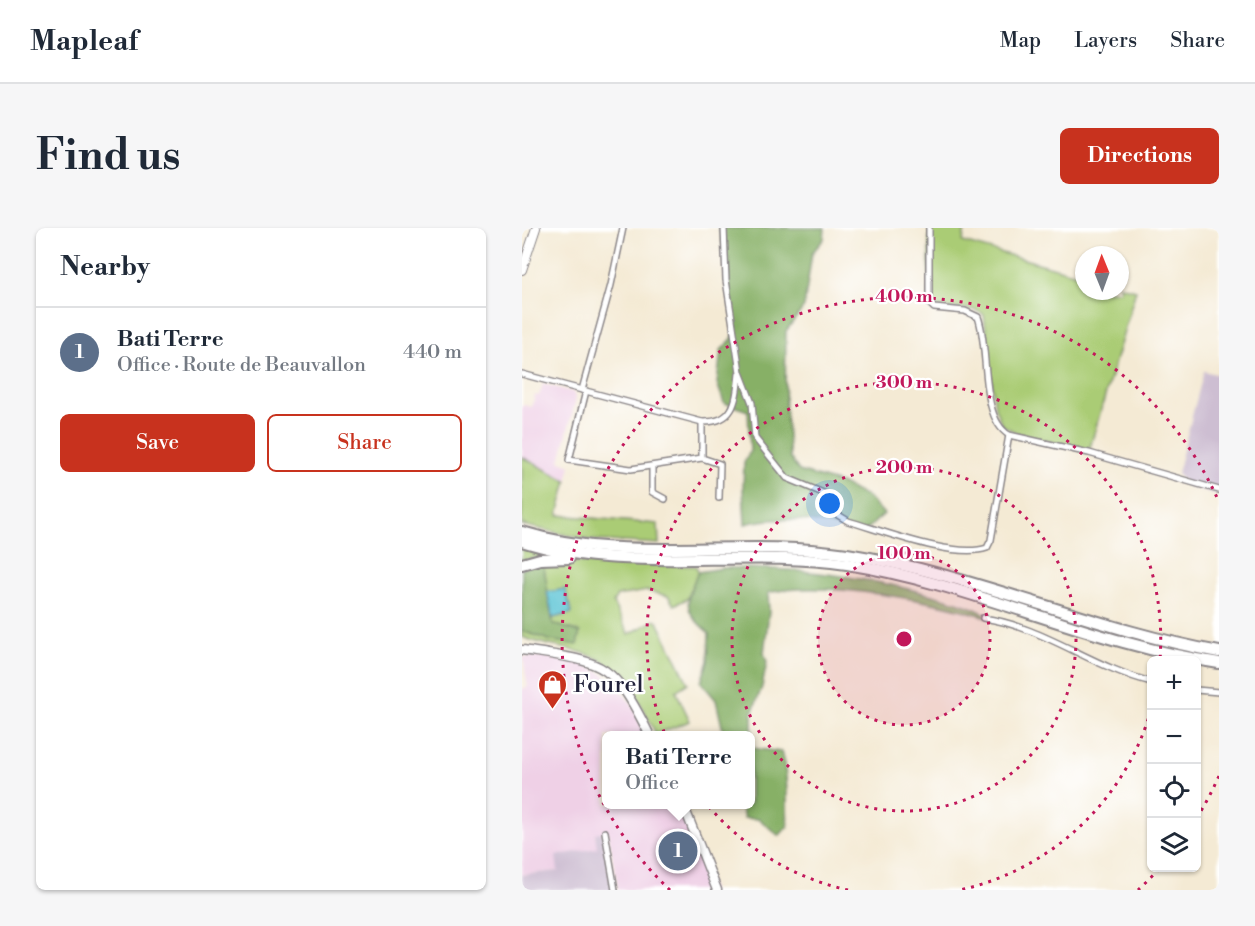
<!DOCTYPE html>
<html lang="en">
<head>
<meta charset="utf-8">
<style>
	:root { --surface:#fff; --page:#f6f6f7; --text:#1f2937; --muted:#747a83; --line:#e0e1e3; --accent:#c8321e }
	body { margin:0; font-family:"Libre Bodoni",serif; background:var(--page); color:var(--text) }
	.controls { position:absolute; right:18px; bottom:18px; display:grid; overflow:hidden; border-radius:9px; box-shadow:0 2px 4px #0004 }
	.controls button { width:54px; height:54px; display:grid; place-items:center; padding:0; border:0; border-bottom:2px solid var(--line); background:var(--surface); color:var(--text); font:30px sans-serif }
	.compass { position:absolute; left:553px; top:18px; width:54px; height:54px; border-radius:50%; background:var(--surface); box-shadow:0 2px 4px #0004; rotate:359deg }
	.you { position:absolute; left:308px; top:276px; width:21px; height:21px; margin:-15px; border:4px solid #fff; border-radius:50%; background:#1a73e8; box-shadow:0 0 0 9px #1a73e833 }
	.badge { display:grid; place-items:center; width:39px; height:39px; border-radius:50%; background:var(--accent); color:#fff; font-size:20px; font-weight:700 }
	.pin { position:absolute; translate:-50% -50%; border:3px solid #fff; box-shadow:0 2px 6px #0006 }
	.popup { position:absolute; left:80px; top:503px; width:153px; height:78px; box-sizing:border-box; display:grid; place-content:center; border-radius:9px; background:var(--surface); filter:drop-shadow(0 2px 4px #0005); font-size:20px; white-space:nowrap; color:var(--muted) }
	.popup b { font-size:22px; color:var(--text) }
	.popup::after { content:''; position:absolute; left:50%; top:100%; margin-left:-12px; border:12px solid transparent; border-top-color:var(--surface) }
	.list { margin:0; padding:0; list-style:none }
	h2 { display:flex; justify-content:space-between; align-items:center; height:78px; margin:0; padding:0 24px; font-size:26px }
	h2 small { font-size:20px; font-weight:400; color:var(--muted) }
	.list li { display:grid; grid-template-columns:39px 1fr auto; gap:18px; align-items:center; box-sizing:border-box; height:90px; padding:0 24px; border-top:2px solid var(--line) }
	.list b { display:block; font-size:22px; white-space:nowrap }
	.list p { margin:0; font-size:20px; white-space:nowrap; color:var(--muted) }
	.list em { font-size:20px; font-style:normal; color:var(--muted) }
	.actions { display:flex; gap:12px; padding:18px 24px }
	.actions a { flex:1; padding:14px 0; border:2px solid var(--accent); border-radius:9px; text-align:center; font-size:21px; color:var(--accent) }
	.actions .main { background:var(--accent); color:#fff }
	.icon { flex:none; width:33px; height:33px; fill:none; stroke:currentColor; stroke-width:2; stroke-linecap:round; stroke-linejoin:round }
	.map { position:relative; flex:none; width:697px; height:662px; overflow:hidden; border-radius:9px }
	header { display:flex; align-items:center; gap:36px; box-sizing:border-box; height:84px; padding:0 30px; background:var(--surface); border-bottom:2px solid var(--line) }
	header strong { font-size:28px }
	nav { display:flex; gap:33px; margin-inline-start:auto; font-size:21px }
	.intro { display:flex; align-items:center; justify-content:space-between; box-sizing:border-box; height:144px; padding:0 36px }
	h1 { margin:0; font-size:42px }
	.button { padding:15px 27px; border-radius:9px; background:var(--accent); color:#fff; font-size:21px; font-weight:700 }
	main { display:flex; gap:36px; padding:0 36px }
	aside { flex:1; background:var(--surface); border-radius:9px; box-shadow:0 2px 4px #0004 }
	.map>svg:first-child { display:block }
</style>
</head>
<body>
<header>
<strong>Mapleaf</strong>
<nav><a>Map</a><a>Layers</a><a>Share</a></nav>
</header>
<div class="intro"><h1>Find us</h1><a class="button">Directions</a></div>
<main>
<aside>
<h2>Nearby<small></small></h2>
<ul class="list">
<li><span class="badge" style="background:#5c6f8a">1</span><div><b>Bati Terre</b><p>Office · Route de Beauvallon</p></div><em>440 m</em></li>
</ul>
<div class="actions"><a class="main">Save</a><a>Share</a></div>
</aside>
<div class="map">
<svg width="697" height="662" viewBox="0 0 697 662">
	<rect width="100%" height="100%" fill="#fff"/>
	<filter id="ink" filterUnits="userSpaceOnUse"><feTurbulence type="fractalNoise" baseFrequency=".0167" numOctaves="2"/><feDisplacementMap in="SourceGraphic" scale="12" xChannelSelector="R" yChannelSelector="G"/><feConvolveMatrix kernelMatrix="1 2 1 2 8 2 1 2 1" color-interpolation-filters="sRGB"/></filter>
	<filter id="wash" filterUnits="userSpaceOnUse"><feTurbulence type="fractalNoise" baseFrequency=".008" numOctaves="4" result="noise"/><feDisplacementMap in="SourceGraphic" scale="24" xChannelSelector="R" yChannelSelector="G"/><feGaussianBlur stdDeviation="1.35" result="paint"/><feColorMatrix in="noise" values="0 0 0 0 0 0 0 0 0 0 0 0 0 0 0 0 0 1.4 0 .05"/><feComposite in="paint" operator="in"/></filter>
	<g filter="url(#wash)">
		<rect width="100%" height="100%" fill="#f4ead4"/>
		<!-- built -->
		<g fill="#efd0e6">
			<path d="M21 156 51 164 54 170 38 233 49 237 45 253 0 229V179L2 177 10 179 13 167 17 168Z"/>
			<path d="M21 428 57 435 78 444 92 455 109 475 124 507 84 508V576L156 577 190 662H96L86 603 73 606 76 620 36 643 0 647V461L6 459 1 429Z"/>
		</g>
		<!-- industrial -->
		<g fill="#cdbed2">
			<path d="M682 143 697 147V267L665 258 655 245Z"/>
			<path d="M80 604 90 662H0V647L36 643 34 628 75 620 73 605Z"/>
		</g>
		<!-- green -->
		<g fill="#aacc75" stroke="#667758" stroke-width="1.5">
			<path d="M407 0H443L441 14 562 48V63H598V58L614 62 567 223 495 205 480 197 473 180 462 87C448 75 423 85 407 75Z"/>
			<path d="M0 229 45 253 36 287 136 296 137 316 67 312 0 297Z"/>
			<path d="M0 317 27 324V327L0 333Z"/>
			<path d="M21 333 174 338 176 344 165 371 152 377 146 368 125 363 95 368 91 375 107 406 133 392 136 394 166 455 154 463 168 493 134 506C118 474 104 440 67 427 45 419 22 418 0 409V403L27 412 58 404 31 396V390L49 385 43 361 25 364Z"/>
		</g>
		<!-- forest -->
		<g fill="#87b066" stroke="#546950" stroke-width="1.5">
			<path d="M197 0H303L302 11 290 25 282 79 264 103 263 175 268 230 277 243 318 255 347 270 362 286 341 305C302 294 262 286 223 296L221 261 222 235 228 223 226 183 202 175 195 155 199 122 210 111 214 99 207 66 206 37Z"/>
			<path d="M21 333 31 396 58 404 55 417 27 412 0 403V341Z"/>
			<path d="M201 340C273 339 345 349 414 368 436 374 455 379 473 392 419 373 301 352 246 365L247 384 242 425 245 434 240 459 230 485V520L259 524C267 548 264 573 266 598L257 608 237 591 222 590 218 577 228 576V508L202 507 194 472 179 454 186 433 187 405C160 382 163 374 176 344Z"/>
		</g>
		<!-- water -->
		<path fill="#59c3d4" stroke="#3e7288" stroke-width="1.5" d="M43 361 50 385 31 390 25 364Z"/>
	</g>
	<g filter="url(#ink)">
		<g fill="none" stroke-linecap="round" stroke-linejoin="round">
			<defs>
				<g id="street">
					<path d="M202 0 204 52 218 144 230 175 233 210 265 250 306 267 316 287 326 293C361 303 432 331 465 320L469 312 487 207"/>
					<path d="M407 0V75L412 80 443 83 456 89C468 120 457 189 487 207L567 225 697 262"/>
					<path d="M0 146 180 194C213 195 214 173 217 146"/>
					<path d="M60 162 89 57 101 0"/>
					<path d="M64 163 47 232 109 241 180 230V194"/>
					<path d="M180 230 198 236 197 270"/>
					<path d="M130 240V264L143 271"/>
					<path d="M461 390C521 398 571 440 630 454"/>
					<path d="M674 462 697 464"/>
					<path d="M83 604 93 662"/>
				</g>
				<path id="secondary" d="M0 42 14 0"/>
				<g id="primary">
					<path d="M0 422C81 434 90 431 128 508"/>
					<path d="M161 576 195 662"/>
				</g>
				<g id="highway">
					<path d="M0 304C106 337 216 309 325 326 452 346 570 401 697 424"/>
					<path d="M0 313C105 347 217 320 325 336 452 356 569 416 697 435"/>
					<path d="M0 336 18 331 47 330"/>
				</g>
			</defs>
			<!-- street casing -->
			<use href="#street" stroke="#8b8688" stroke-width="8"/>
			<!-- secondary casing -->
			<use href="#secondary" stroke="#8b8688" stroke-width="10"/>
			<!-- primary casing -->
			<use href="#primary" stroke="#8b8688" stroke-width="11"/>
			<!-- highway casing -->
			<use href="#highway" stroke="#8b8688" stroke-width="14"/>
			<!-- street -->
			<use href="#street" stroke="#fff" stroke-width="5"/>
			<!-- secondary -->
			<use href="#secondary" stroke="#fff" stroke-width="8"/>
			<!-- primary -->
			<use href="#primary" stroke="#fff" stroke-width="8"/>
			<!-- highway -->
			<use href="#highway" stroke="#fff" stroke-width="10"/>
		</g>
	</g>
	<!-- distance rings -->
	<circle cx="382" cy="411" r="86" fill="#c2185b" fill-opacity=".12"/>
	<g fill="none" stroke="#c2185b" stroke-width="3" stroke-dasharray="3 6">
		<circle cx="382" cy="411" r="86"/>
		<circle cx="382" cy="411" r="172"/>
		<path d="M629 482A257 257 0 0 1 438 662M326 662A257 257 0 1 1 638 431"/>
		<path d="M697 548A343 343 0 0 1 676 588M637 641A343 343 0 0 1 616 662M148 662A343 343 0 1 1 697 274"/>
	</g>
	<!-- icons -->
	<defs>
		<symbol id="shop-pin" viewBox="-11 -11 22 30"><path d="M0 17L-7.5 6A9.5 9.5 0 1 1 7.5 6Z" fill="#c8321e" stroke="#fff"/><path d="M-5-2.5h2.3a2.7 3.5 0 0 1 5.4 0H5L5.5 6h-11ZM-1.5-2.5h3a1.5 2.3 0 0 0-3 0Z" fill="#fff"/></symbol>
	</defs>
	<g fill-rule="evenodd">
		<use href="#shop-pin" x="14" y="440" width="33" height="45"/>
	</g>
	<g text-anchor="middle" stroke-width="4.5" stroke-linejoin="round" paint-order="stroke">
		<!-- poi labels -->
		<g font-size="24" fill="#22223b" stroke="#fff" text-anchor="start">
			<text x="51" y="464">Fourel</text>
		</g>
	</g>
	<circle cx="382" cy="411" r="9" fill="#c2185b" stroke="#fff" stroke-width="3"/>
	<g font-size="18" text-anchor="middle" font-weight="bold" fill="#c2185b" stroke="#fff" stroke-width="4.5" stroke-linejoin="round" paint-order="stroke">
		<text x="382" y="74">400 m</text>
		<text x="382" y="160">300 m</text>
		<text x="382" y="245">200 m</text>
		<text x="382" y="331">100 m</text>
	</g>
</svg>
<div class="controls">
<button>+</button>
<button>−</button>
<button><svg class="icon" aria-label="locate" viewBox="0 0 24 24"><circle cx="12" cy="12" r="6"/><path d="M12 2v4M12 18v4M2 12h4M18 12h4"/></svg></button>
<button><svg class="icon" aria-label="layers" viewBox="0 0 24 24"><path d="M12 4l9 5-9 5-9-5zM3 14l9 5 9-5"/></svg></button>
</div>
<svg class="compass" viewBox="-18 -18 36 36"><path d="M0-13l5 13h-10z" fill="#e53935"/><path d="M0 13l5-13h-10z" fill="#747a83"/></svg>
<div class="you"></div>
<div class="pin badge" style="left:156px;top:623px;background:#5c6f8a">1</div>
<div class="popup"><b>Bati Terre</b>Office</div>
</div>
</main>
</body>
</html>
